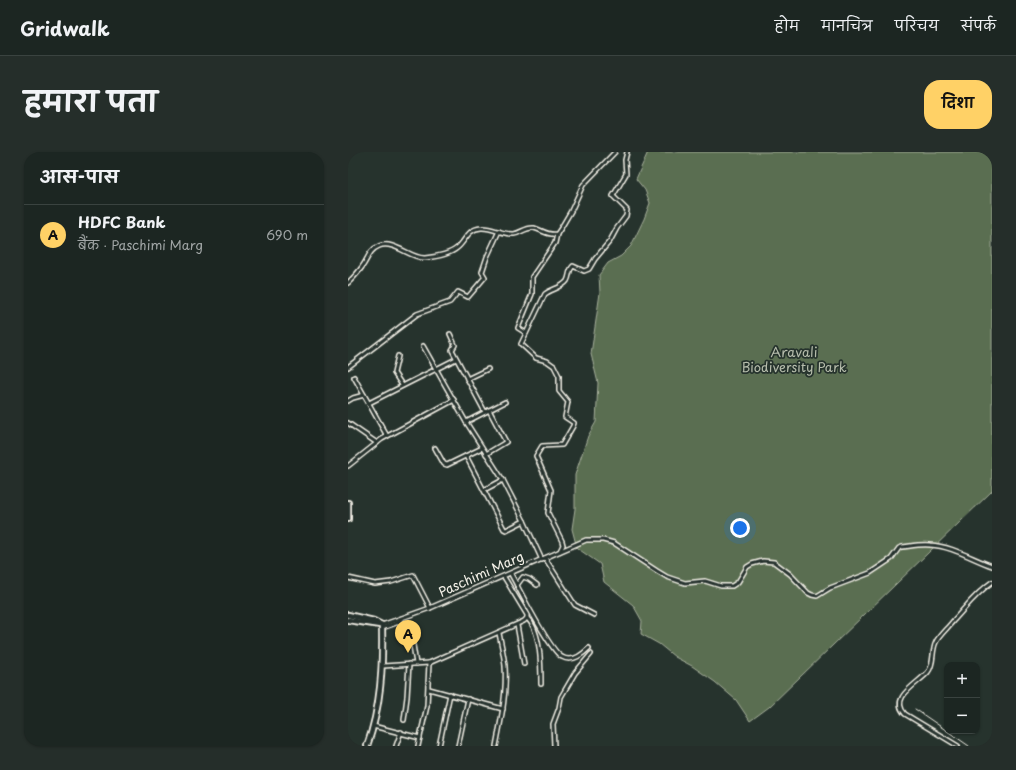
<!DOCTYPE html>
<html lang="hi">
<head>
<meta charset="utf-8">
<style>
	:root { --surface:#1c2622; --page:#252e2a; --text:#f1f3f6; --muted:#a0a5a5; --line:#3a4340; --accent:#ffd166 }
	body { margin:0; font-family:"Playpen Sans","Playpen Sans Deva",sans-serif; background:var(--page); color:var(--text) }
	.controls { position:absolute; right:12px; bottom:12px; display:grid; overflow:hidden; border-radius:8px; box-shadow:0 1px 3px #0004 }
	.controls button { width:36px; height:36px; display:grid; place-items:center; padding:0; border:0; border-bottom:1px solid var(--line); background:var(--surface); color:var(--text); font:20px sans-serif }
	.you { position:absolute; left:392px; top:376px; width:14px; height:14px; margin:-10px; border:3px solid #fff; border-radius:50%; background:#1a73e8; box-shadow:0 0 0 6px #1a73e833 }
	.badge { display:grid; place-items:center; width:26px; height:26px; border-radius:50%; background:var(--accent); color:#111; font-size:13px; font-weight:700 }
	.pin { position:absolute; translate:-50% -33px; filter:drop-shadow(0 1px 2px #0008) }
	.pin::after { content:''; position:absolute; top:21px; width:14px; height:12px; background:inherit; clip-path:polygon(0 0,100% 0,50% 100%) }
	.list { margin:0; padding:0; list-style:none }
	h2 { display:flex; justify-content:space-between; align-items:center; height:52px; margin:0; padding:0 16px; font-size:17px }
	h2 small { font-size:13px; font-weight:400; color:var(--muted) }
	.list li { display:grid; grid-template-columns:26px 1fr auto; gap:12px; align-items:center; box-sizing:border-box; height:60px; padding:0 16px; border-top:1px solid var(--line) }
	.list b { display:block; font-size:15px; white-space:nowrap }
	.list p { margin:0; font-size:13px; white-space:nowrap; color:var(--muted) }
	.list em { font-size:13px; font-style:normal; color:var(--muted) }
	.map { position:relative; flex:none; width:644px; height:594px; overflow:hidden; border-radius:16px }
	header { display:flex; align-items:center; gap:24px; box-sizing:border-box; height:56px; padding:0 20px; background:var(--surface); border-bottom:1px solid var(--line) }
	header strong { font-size:19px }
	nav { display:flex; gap:22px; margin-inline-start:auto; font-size:14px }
	.intro { display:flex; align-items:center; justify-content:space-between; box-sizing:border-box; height:96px; padding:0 24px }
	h1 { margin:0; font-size:28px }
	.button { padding:10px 18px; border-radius:16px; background:var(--accent); color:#111; font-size:14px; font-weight:700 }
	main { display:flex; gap:24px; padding:0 24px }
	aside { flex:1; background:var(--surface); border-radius:16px; box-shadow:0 1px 3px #0004 }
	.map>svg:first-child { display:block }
</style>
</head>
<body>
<header>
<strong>Gridwalk</strong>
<nav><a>होम</a><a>मानचित्र</a><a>परिचय</a><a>संपर्क</a></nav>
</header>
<div class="intro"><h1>हमारा पता</h1><a class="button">दिशा</a></div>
<main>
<aside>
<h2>आस-पास<small></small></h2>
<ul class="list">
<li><span class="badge">A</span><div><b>HDFC Bank</b><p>बैंक · Paschimi Marg</p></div><em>690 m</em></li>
</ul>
</aside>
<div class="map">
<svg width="644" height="594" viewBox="0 0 644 594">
	<rect width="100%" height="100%" fill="#26332d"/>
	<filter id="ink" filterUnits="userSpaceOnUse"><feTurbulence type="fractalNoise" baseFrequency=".025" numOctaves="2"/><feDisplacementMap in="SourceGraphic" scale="8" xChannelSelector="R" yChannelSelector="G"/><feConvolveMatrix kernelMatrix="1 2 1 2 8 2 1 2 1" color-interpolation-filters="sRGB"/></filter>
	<g filter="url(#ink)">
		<!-- green -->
		<path fill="#5a6e51" stroke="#a7b09c" d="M300 0H644V339L421 555 402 569 388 548 367 530 344 514 327 505 311 492 293 482 294 469 285 453 256 430 252 412 229 396 224 377 227 357V323L240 284 248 270 250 231 243 202 252 141 251 123 260 111 273 104 283 94 296 67 302 51 297 38 288 27Z"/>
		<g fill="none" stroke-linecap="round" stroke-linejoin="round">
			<defs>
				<g id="street">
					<path d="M0 131C5 126 10 121 14 115 20 107 21 98 31 94 46 88 63 107 77 106 86 105 102 102 109 96 118 89 119 77 133 76 144 75 155 83 166 82 173 81 178 75 186 76 194 78 200 84 209 82L213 76 223 59 235 33 267 0"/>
					<path d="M178 181 170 176 184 142V125L207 91 209 82"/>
					<path d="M102 182 107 193 104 198 137 260"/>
					<path d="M75 194 118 270 155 328 176 369 194 408"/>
					<path d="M50 204 46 221 54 233"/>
					<path d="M0 215 69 162 102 150 110 140 120 145 137 125 134 120 139 105 151 79"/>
					<path d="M6 225 39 284"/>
					<path d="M119 227 140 217"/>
					<path d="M0 249 5 246 16 243"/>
					<path d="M21 251 108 207"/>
					<path d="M118 270 157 250"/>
					<path d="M0 271 29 291"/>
					<path d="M87 296 96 312 99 313 134 296"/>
					<path d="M138 302 158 290 141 258"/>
					<path d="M118 304 156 377 158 378 176 369"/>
					<path d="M0 314 34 287 106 248"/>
					<path d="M136 338 155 328"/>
					<path d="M212 399 215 393 214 389 200 361 203 338 188 304 194 294 214 293 225 274 226 271 217 265 220 250 211 239V224L206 214 199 209 188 206 173 192 197 142C203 137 214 136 219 129 222 124 220 119 225 114L236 119 241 117 247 107 262 89 269 76 278 64 279 58 265 44 278 22 277 8 279 0"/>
					<path d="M197 406 227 453 246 463"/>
					<path d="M163 422C171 437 202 499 214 505 224 511 234 503 241 496"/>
					<path d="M0 426 27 432 43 430 65 423 82 456"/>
					<path d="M169 433 175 425 181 427 189 433"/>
					<path d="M179 466C193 479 193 514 193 532"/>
					<path d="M34 473 82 456 238 388H255L266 391 309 419 319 425 337 431 357 429 373 434H384L390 430 399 415 404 412 415 409 426 410 442 422 460 441 464 443 469 444 482 436 522 421 543 407 551 396 554 395C563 394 573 392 582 393 604 394 624 407 644 414"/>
					<path d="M169 473 176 512"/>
					<path d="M34 476 51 470 53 467"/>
					<path d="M65 493 68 512"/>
					<path d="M35 514 81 511 176 469 179 466V463L156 425"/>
					<path d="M81 537 155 557"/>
					<path d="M56 568 59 545 61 512"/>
					<path d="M25 574 72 586"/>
					<path d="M48 594 53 580"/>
					<path d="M70 594 79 554 81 511"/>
					<path d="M91 594 102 542"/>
					<path d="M110 594 120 547"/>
					<path d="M148 594C153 568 159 541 157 514 156 503 153 492 151 481"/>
					<path d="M206 594 205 572 211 556 213 545 227 521 243 502"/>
					<path d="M610 594 557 562C541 545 570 532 580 520 587 511 583 500 588 490 592 482 600 476 605 469 618 455 628 441 644 430"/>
				</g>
				<g id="secondary">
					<path d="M0 351V367"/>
					<path d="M0 463 26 469 34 473"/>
					<path d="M0 468 32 473"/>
					<path d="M19 594C33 555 35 515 34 473"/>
				</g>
			</defs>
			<!-- street casing -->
			<use href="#street" stroke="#f4f1e8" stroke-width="6"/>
			<!-- secondary casing -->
			<use href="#secondary" stroke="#f4f1e8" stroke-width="8"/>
			<!-- street -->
			<use href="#street" stroke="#26332d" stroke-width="3"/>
			<!-- secondary -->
			<use href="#secondary" stroke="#26332d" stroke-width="4.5"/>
			<!-- rail -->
			<path stroke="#f4f1e8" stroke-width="1" d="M567 557 621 594"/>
		</g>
	</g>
	<g text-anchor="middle" stroke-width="3.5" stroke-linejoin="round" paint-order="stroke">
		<!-- park labels -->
		<g font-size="13" fill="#b6bdac" stroke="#26332d">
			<text x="446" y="205">Aravali<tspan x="446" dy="15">Biodiversity Park</tspan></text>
		</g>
		<!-- street labels -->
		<g font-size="13" fill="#f4f1e8" stroke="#26332d">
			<text transform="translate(133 422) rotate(-24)" y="5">Paschimi Marg</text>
		</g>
	</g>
</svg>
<div class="controls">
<button>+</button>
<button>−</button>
</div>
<div class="you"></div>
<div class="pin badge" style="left:60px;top:501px">A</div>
</div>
</main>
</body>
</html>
